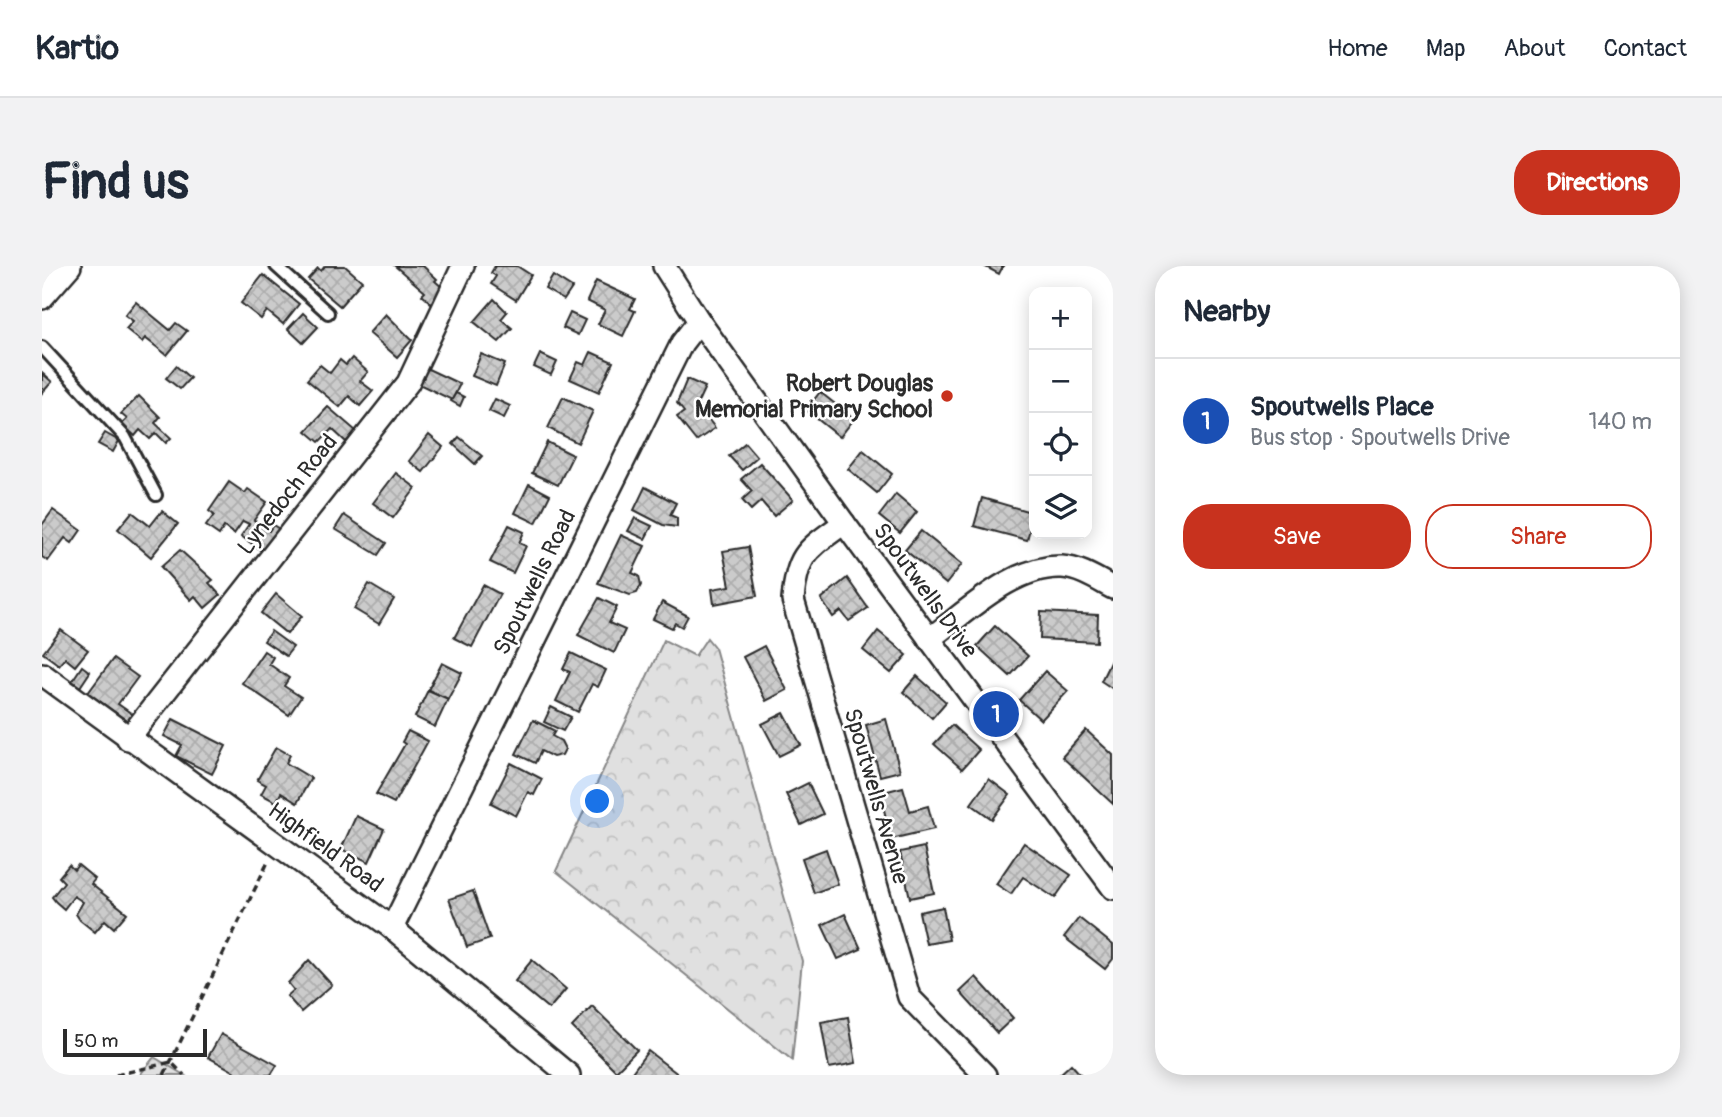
<!DOCTYPE html>
<html lang="en">
<head>
<meta charset="utf-8">
<style>
	:root { --surface:#fff; --page:#f2f2f3; --text:#1f2937; --muted:#747a83; --line:#e0e1e3; --accent:#c8321e }
	body { margin:0; font-family:Pangolin,sans-serif; background:var(--page); color:var(--text) }
	.controls { position:absolute; right:21px; top:21px; display:grid; overflow:hidden; border-radius:14px; box-shadow:0 4px 18px #0003 }
	.controls button { width:63px; height:63px; display:grid; place-items:center; padding:0; border:0; border-bottom:2px solid var(--line); background:var(--surface); color:var(--text); font:35px sans-serif }
	.scale { position:absolute; left:21px; bottom:18px; width:144px; box-sizing:border-box; padding-left:7px; border:4px solid #2b2b2b; border-top:0; font-size:19px; line-height:24px; white-space:nowrap; color:#2b2b2b; -webkit-text-stroke:5px #fff; paint-order:stroke }
	.you { position:absolute; left:556px; top:536px; width:24px; height:24px; margin:-18px; border:5px solid #fff; border-radius:50%; background:#1a73e8; box-shadow:0 0 0 10px #1a73e833 }
	.badge { display:grid; place-items:center; width:46px; height:46px; border-radius:50%; background:var(--accent); color:#fff; font-size:23px; font-weight:700 }
	.pin { position:absolute; translate:-50% -50%; border:4px solid #fff; box-shadow:0 2px 7px #0006 }
	.list { margin:0; padding:0; list-style:none }
	h2 { display:flex; justify-content:space-between; align-items:center; height:91px; margin:0; padding:0 28px; font-size:30px }
	h2 small { font-size:23px; font-weight:400; color:var(--muted) }
	.list li { display:grid; grid-template-columns:46px 1fr auto; gap:21px; align-items:center; box-sizing:border-box; height:126px; padding:0 28px; border-top:2px solid var(--line) }
	.list b { display:block; font-size:26px; white-space:nowrap }
	.list p { margin:0; font-size:23px; white-space:nowrap; color:var(--muted) }
	.list em { font-size:23px; font-style:normal; color:var(--muted) }
	.actions { display:flex; gap:14px; padding:21px 28px }
	.actions a { flex:1; padding:16px 0; border:2px solid var(--accent); border-radius:28px; text-align:center; font-size:24px; color:var(--accent) }
	.actions .main { background:var(--accent); color:#fff }
	.icon { flex:none; width:38px; height:38px; fill:none; stroke:currentColor; stroke-width:2; stroke-linecap:round; stroke-linejoin:round }
	.map { position:relative; flex:none; width:1071px; height:809px; overflow:hidden; border-radius:28px }
	header { display:flex; align-items:center; gap:42px; box-sizing:border-box; height:98px; padding:0 35px; background:var(--surface); border-bottom:2px solid var(--line) }
	header strong { font-size:33px }
	nav { display:flex; gap:38px; margin-inline-start:auto; font-size:24px }
	.intro { display:flex; align-items:center; justify-content:space-between; box-sizing:border-box; height:168px; padding:0 42px }
	h1 { margin:0; font-size:49px }
	.button { padding:18px 32px; border-radius:28px; background:var(--accent); color:#fff; font-size:24px; font-weight:700 }
	main { display:flex; gap:42px; padding:0 42px }
	aside { flex:1; background:var(--surface); border-radius:28px; box-shadow:0 4px 18px #0003 }
	.map>svg:first-child { display:block }
</style>
</head>
<body>
<header>
<strong>Kartio</strong>
<nav><a>Home</a><a>Map</a><a>About</a><a>Contact</a></nav>
</header>
<div class="intro"><h1>Find us</h1><a class="button">Directions</a></div>
<main>
<div class="map">
<svg width="1071" height="809" viewBox="0 0 1071 809">
	<defs>
		<pattern id="forest-crowns" width="20" height="18" patternUnits="userSpaceOnUse" patternTransform="scale(1.75)"><rect width="20" height="18" fill="#e0e0e0"/><path d="M2 6a3 3 0 1 1 6 0M12 15a3 3 0 1 1 6 0" fill="none" stroke="#c0c0c0"/></pattern>
		<pattern id="building-cross-hatch" width="8" height="8" patternUnits="userSpaceOnUse" patternTransform="scale(1.75)"><rect width="8" height="8" fill="#cbcbcb"/><path d="M0 0l8 8M0 8l8-8" fill="none" stroke="#aeaeae"/></pattern>
	</defs>
	<rect width="100%" height="100%" fill="#fff"/>
	<filter id="ink" filterUnits="userSpaceOnUse"><feTurbulence type="fractalNoise" baseFrequency=".0143" numOctaves="2"/><feDisplacementMap in="SourceGraphic" scale="14" xChannelSelector="R" yChannelSelector="G"/><feConvolveMatrix kernelMatrix="1 2 1 2 8 2 1 2 1" color-interpolation-filters="sRGB"/></filter>
	<g filter="url(#ink)">
		<!-- forest -->
		<g fill="url(#forest-crowns)" stroke="#868686" stroke-width="2">
			<path d="M665 372 673 382 760 695 750 794 514 605 622 374 653 390Z"/>
			<path d="M112 791 142 809H98Z"/>
		</g>
		<!-- building -->
		<g fill="url(#building-cross-hatch)" stroke="#2b2b2b" stroke-width="2">
			<path d="M283 0H303L320 15 298 40 266 13 276 2 279 5Z"/>
			<path d="M353 0H381L395 13 393 15 401 22 391 39 380 29 383 26Z"/>
			<path d="M453 0H475L489 9 474 34 449 18 454 10 449 7Z"/>
			<path d="M942 0H961L957 8Z"/>
			<path d="M221 9 257 38 241 58 225 45 219 53 199 37Z"/>
			<path d="M511 10 530 22 522 34 503 23Z"/>
			<path d="M554 15 593 33 588 43 593 45 581 70 556 58 563 44 545 35Z"/>
			<path d="M452 33 465 46 459 53 470 62 457 76 432 56Z"/>
			<path d="M94 36 128 64 134 57 145 65 125 89 103 72 100 76 84 63 91 55 83 49Z"/>
			<path d="M261 47 276 61 261 77 246 63Z"/>
			<path d="M528 47 543 54 536 69 521 62Z"/>
			<path d="M344 48 370 74 355 91 327 67Z"/>
			<path d="M549 86 571 96 557 126 528 113 536 96 543 99Z"/>
			<path d="M439 88 463 98 454 120 430 110Z"/>
			<path d="M498 88 515 96 509 109 492 101Z"/>
			<path d="M310 92 326 106 318 115 331 125 318 140 307 130 298 141 265 114 278 99 288 107 298 94 304 99Z"/>
			<path d="M134 100 148 112 138 123 124 112Z"/>
			<path d="M384 102 418 118 410 134 377 118Z"/>
			<path d="M0 107 10 116 0 127Z"/>
			<path d="M645 113 663 121 655 138 673 162 654 175 635 151 642 146 635 137Z"/>
			<path d="M778 126 812 153 798 171 764 144Z"/>
			<path d="M414 127 422 131 418 140 409 135Z"/>
			<path d="M97 130 118 151 113 157 129 172 124 177 114 167 108 173 98 164 93 170 80 158 85 153 79 148Z"/>
			<path d="M521 131 551 145 536 177 506 162Z"/>
			<path d="M453 133 468 140 462 152 447 145Z"/>
			<path d="M286 141 314 165 304 176 290 163 277 176 264 165Z"/>
			<path d="M63 167 77 175 71 186 56 178Z"/>
			<path d="M387 169 401 181 381 206 367 195Z"/>
			<path d="M417 171 440 190 433 198 411 178Z"/>
			<path d="M505 176 531 189 516 219 490 207Z"/>
			<path d="M703 177 715 191 700 204 687 190Z"/>
			<path d="M821 184 850 208 835 227 806 203Z"/>
			<path d="M718 197 751 234 732 250 719 235 709 244 700 234 710 225 699 213Z"/>
			<path d="M354 207 374 222 351 252 331 237Z"/>
			<path d="M187 216 203 227 206 223 225 236 212 254 227 265 231 259 239 264 223 287 199 270 207 258 201 255 192 268 182 261 177 269 164 260 172 249 167 245Z"/>
			<path d="M487 218 508 229 494 257 473 247Z"/>
			<path d="M603 221 634 237 628 249 635 252V261L621 259 592 244Z"/>
			<path d="M854 228 875 246 858 267 837 250Z"/>
			<path d="M940 232 992 247 985 274 932 260Z"/>
			<path d="M11 244 39 264 30 277 23 272 6 295 0 291V259Z"/>
			<path d="M120 245 136 258 109 291 76 263 90 246 108 260Z"/>
			<path d="M302 249 344 277 336 289 293 263Z"/>
			<path d="M593 252 610 260 603 273 586 265Z"/>
			<path d="M467 259 482 266 477 277 484 280 471 307 448 296Z"/>
			<path d="M879 265 920 298 904 318 863 284Z"/>
			<path d="M579 269 603 280 590 307 597 310 599 319 595 327 588 329 556 317Z"/>
			<path d="M706 281 715 330 672 338 670 323 688 320 681 285Z"/>
			<path d="M138 284 171 314 167 317 178 329 163 342 153 330 149 334 119 301Z"/>
			<path d="M805 312 826 342 807 355 799 345 791 351 779 333Z"/>
			<path d="M327 318 352 333 337 358 312 343Z"/>
			<path d="M441 319 458 328 430 381 412 372Z"/>
			<path d="M234 328 260 350 245 368 219 347Z"/>
			<path d="M557 332 575 341 567 357 583 364 572 387 536 369Z"/>
			<path d="M620 336 646 350 640 361 633 357 630 362 611 353Z"/>
			<path d="M999 346 1056 349 1055 376 998 373Z"/>
			<path d="M953 360 986 390 968 410 935 380Z"/>
			<path d="M19 364 46 384 33 400 23 392 17 399 1 387Z"/>
			<path d="M229 365 251 381 244 390 222 375Z"/>
			<path d="M836 365 865 389 849 407 821 384Z"/>
			<path d="M722 380 745 424 724 435 701 391Z"/>
			<path d="M222 385 231 391 227 398 247 412 242 420 259 431 247 449 200 417Z"/>
			<path d="M529 387 564 404 556 421 550 418 536 446 514 435 528 406 521 403Z"/>
			<path d="M1071 390V423L1059 415Z"/>
			<path d="M71 393 96 411 76 438 93 450 88 457 46 427Z"/>
			<path d="M400 397 420 407 406 433 386 424Z"/>
			<path d="M40 400 48 406 38 421 30 415Z"/>
			<path d="M1003 405 1026 425 999 454 977 434Z"/>
			<path d="M875 410 904 436 890 452 861 426Z"/>
			<path d="M386 424 406 433 393 461 373 451Z"/>
			<path d="M509 441 529 451 521 465 502 456Z"/>
			<path d="M742 447 759 479 737 490 720 458Z"/>
			<path d="M131 453 184 480 170 508 134 490 140 479 122 470Z"/>
			<path d="M844 453 858 505 838 510 824 459Z"/>
			<path d="M491 454 513 465 510 470 519 475 523 483 520 489 511 491 499 485 493 497 474 488Z"/>
			<path d="M910 459 937 484 920 503 892 478Z"/>
			<path d="M1044 464 1071 489V538L1020 491Z"/>
			<path d="M366 465 386 475 352 537 334 528 363 478 360 476Z"/>
			<path d="M234 481 248 489 244 497 269 512 255 537 239 527 234 536 219 528 224 519 215 514Z"/>
			<path d="M469 497 500 513 492 529 486 526 474 550 449 537Z"/>
			<path d="M947 513 968 529 950 553 929 538Z"/>
			<path d="M766 517 781 548 759 559 744 528Z"/>
			<path d="M861 521 868 545 886 540 892 563 849 573 838 527Z"/>
			<path d="M314 550 342 563 327 596 299 583Z"/>
			<path d="M982 577 1029 609 1013 632 981 611 969 628 954 618Z"/>
			<path d="M882 581 892 627 868 632 858 586Z"/>
			<path d="M784 583 796 618 772 627 760 592Z"/>
			<path d="M27 599 32 604 36 599 53 613 49 618 85 647 72 662 63 654 53 666 38 654 34 648 41 636 32 630 22 643 14 636 10 631 22 616 17 611Z"/>
			<path d="M431 625 448 673 425 681 407 633Z"/>
			<path d="M901 641 907 674 884 678 877 646Z"/>
			<path d="M803 648 819 683 796 693 780 659Z"/>
			<path d="M1037 652 1071 679V693L1063 703 1022 671Z"/>
			<path d="M267 694 290 719 259 746 245 730 252 724 246 717Z"/>
			<path d="M490 694 524 723 507 743 473 715Z"/>
			<path d="M934 711 971 752 955 767 918 726Z"/>
			<path d="M550 740 595 784 574 805 530 761Z"/>
			<path d="M806 751 814 797 787 802 779 756Z"/>
			<path d="M179 768 235 799 229 809H192L193 806 166 791Z"/>
			<path d="M606 785 637 809H588Z"/>
			<path d="M1029 798 1039 809H1017Z"/>
		</g>
		<g fill="none" stroke-linecap="round" stroke-linejoin="round">
			<defs>
				<g id="lane">
					<path d="M234 0 286 47"/>
					<path d="M0 81 83 171 114 229"/>
				</g>
				<g id="street">
					<path d="M622 0 657 55 802 257 1071 622"/>
					<path d="M0 32 28 0"/>
					<path d="M802 257C765 284 755 287 751 334L867 731 943 809"/>
					<path d="M887 373C924 347 971 299 1020 301 1038 302 1056 314 1071 322"/>
					<path d="M0 408 350 662 527 809"/>
					<path d="M86 473 366 117 421 0"/>
					<path d="M350 662 640 77 657 55"/>
				</g>
			</defs>
			<!-- lane casing -->
			<use href="#lane" stroke="#2b2b2b" stroke-width="16"/>
			<!-- street casing -->
			<use href="#street" stroke="#2b2b2b" stroke-width="26"/>
			<!-- path -->
			<g stroke="#2b2b2b" stroke-width="3.5" stroke-dasharray="7 5" stroke-linecap="butt">
				<path d="M74 809 129 796 142 809"/>
				<path d="M122 809 227 594"/>
			</g>
			<!-- lane -->
			<use href="#lane" stroke="#fff" stroke-width="10"/>
			<!-- street -->
			<use href="#street" stroke="#fff" stroke-width="21"/>
		</g>
	</g>
	<!-- markers -->
	<circle fill="#c8321e" stroke="#fff" stroke-width="2.5" cx="905" cy="130" r="7"/>
	<g text-anchor="middle" stroke-width="5" stroke-linejoin="round" paint-order="stroke">
		<!-- poi labels -->
		<g font-size="23" font-weight="bold" fill="#2b2b2b" stroke="#fff" text-anchor="end">
			<text x="891" y="125">Robert Douglas<tspan x="891" dy="26">Memorial Primary School</tspan></text>
		</g>
		<!-- street labels -->
		<g font-size="23" fill="#2b2b2b" stroke="#fff">
			<text transform="translate(245 228) rotate(-52)" y="8">Lynedoch Road</text>
			<text transform="translate(492 316) rotate(-64)" y="8">Spoutwells Road</text>
			<text transform="translate(884 324) rotate(54)" y="8">Spoutwells Drive</text>
			<text transform="translate(835 530) rotate(74)" y="8">Spoutwells Avenue</text>
			<text transform="translate(284 581) rotate(36)" y="8">Highfield Road</text>
		</g>
	</g>
</svg>
<div class="controls">
<button>+</button>
<button>−</button>
<button><svg class="icon" aria-label="locate" viewBox="0 0 24 24"><circle cx="12" cy="12" r="6"/><path d="M12 2v4M12 18v4M2 12h4M18 12h4"/></svg></button>
<button><svg class="icon" aria-label="layers" viewBox="0 0 24 24"><path d="M12 4l9 5-9 5-9-5zM3 14l9 5 9-5"/></svg></button>
</div>
<div class="scale">50 m</div>
<div class="you"></div>
<div class="pin badge" style="left:954px;top:448px;background:#1a4fb4">1</div>
</div>
<aside>
<h2>Nearby<small></small></h2>
<ul class="list">
<li><span class="badge" style="background:#1a4fb4">1</span><div><b>Spoutwells Place</b><p>Bus stop · Spoutwells Drive</p></div><em>140 m</em></li>
</ul>
<div class="actions"><a class="main">Save</a><a>Share</a></div>
</aside>
</main>
</body>
</html>
